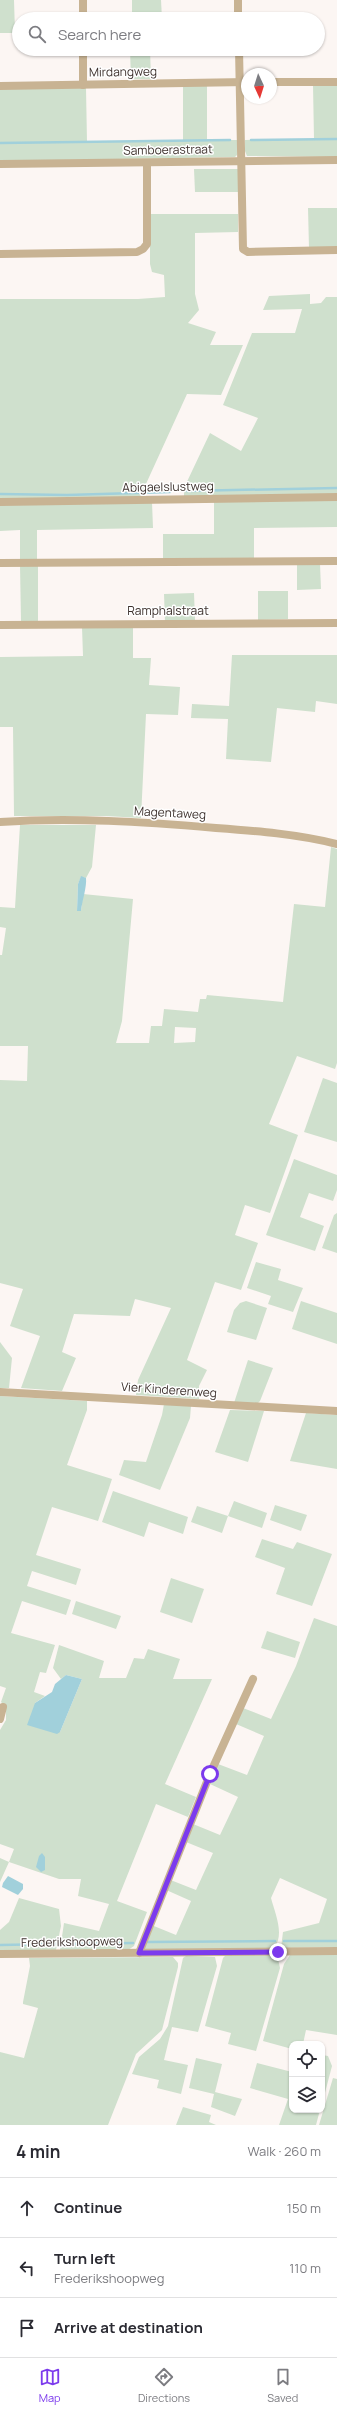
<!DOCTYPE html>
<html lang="en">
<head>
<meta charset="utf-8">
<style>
	:root { --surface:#fff; --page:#f2f2f3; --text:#2b2b33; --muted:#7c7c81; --line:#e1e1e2; --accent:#7c3aed }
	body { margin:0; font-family:Manrope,sans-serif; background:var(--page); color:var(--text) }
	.controls { position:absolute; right:12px; bottom:12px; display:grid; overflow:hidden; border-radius:8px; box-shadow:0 1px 3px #0004 }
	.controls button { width:36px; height:36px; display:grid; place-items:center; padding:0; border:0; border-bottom:1px solid var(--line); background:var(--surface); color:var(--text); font:20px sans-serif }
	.compass { position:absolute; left:241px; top:68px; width:36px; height:36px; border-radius:50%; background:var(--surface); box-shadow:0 1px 3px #0004; rotate:176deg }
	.stop { position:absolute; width:12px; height:12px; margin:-9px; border:3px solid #7c3aed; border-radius:50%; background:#fff }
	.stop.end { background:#7c3aed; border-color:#fff; box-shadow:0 1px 4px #0008 }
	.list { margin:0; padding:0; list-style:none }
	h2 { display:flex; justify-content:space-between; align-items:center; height:52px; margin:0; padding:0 16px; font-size:17px }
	h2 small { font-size:13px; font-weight:400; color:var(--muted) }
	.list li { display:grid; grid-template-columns:26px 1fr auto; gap:12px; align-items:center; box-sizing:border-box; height:60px; padding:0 16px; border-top:1px solid var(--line) }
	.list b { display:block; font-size:15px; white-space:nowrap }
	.list p { margin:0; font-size:13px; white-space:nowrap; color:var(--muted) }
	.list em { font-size:13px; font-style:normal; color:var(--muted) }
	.icon { flex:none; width:22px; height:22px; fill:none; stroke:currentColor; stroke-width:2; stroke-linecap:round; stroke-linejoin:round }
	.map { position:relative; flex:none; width:337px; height:2125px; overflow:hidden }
	.search { position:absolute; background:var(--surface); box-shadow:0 1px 3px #0004; left:12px; right:12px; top:12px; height:44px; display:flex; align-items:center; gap:10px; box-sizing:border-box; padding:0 14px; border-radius:22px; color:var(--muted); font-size:15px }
	.sheet { height:232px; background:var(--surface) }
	nav { display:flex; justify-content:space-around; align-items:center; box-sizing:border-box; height:56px; border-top:1px solid var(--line); background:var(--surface); font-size:11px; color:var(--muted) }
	nav a { display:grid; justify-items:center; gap:2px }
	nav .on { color:var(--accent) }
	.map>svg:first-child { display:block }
</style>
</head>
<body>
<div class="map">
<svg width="337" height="2125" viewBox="0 0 337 2125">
	<rect width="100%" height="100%" fill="#fcf6f3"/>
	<!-- green -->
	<g fill="#cfe0cd" fill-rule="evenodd">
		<path d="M0 0H14L15 33H0Z"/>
		<path d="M132 0H161L162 19H132Z"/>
		<path d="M130 49H150L151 79H131Z"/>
		<path d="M313 85H337V157L247 156 245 151V140L314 139Z"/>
		<path d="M183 86H207V140H239L237 155 235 157 0 161V89L86 88 87 142 183 141Z"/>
		<path d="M194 169H238V192H195Z"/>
		<path d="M308 208H337V247L309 248Z"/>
		<path d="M150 214H238V232L195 233V294L199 310 188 323 216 332 210 345H243L221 395 187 394 140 497 0 499V299H138L165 297 164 275 152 272 150 264Z"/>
		<path d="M310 294V304L321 303 326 297H337V494L184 496V488L210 433 241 451 258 418 223 405 252 333H295L302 309 263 310 269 296Z"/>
		<path d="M337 499V527L254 528V558L163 559V534H214V501Z"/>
		<path d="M152 502 153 528 37 530V559H20V530L0 531V504Z"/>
		<path d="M297 564H320L321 589 297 590Z"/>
		<path d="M20 565H38V621H21Z"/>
		<path d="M258 591H288V619L258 620Z"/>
		<path d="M194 593 195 620 165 621 164 594Z"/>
		<path d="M82 627H133V658H151L149 685 180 687 178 715 146 714 141 818 106 816H14L13 727H0V657L83 656Z"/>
		<path d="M232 655H337V704L316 701 315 712 277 708 271 762 226 759 228 719 191 718 192 704 229 706Z"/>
		<path d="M20 825H96L92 867 86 878 81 877 78 884 77 911H81L83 894 133 899 122 1021 116 1043H149L151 1026H162L164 1009 198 1012 200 999H206L207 995 283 1002 294 904 325 907 331 847 337 849V1063L335 1069 297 1056 269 1124 298 1135 270 1213 245 1205 235 1235 258 1243 241 1290 215 1282 187 1360 207 1370 199 1386V1399L136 1395 138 1380 171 1308 135 1299 130 1316 74 1314 62 1352 76 1358 62 1391 21 1388 40 1336 10 1326 23 1289 0 1283V1080L27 1081 28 1046H0V955H2L6 928 0 927V907L15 908ZM175 1027 196 1028 195 1042 174 1043Z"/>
		<path d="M323 1078 337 1083V1142L304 1132Z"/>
		<path d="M294 1159 337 1175V1190L333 1201 309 1193 300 1217 324 1226 315 1251 266 1235Z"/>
		<path d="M337 1213V1253L322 1248 334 1215Z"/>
		<path d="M256 1262 281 1269 278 1280 303 1288 293 1312 268 1304 271 1296 247 1288Z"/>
		<path d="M246 1301 267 1308 256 1340 227 1332 234 1310 240 1303Z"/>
		<path d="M301 1301 337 1313V1344L292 1329Z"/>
		<path d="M0 1342 12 1358 9 1388H0Z"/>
		<path d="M248 1360 273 1368 260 1401 258 1403H234Z"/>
		<path d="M0 1396 87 1401V1410L67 1465 112 1479 98 1521 52 1507 36 1555 81 1569 76 1585 32 1571 27 1586 71 1600 66 1615 22 1601 11 1633 55 1645 46 1673 40 1672 34 1692 45 1696 35 1703 60 1732 82 1679 66 1675 61 1679 53 1668 59 1645 104 1661 99 1678H126L134 1658 144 1659 148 1649 180 1659 173 1679H212L165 1784 196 1797 188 1817 156 1804 117 1901 147 1912 134 1946 128 1950H60L64 1923 99 1931 109 1904 78 1896 81 1879H59L9 1862 0 1882V1858L9 1862 14 1849 0 1844V1730L6 1720V1707L1 1702 6 1688 0 1686Z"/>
		<path d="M164 1404 191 1406 190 1418 160 1490 119 1475 124 1460 146 1462 162 1415Z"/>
		<path d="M230 1410 264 1411 248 1462 215 1452Z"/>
		<path d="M306 1413 337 1415V1469L290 1461Z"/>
		<path d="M113 1491 188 1517 183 1534 149 1522 144 1537 102 1522Z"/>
		<path d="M234 1501 267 1513 262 1528 228 1516 222 1533 191 1522 197 1506 228 1516Z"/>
		<path d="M275 1505 307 1515 301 1531 270 1520Z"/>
		<path d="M262 1539 293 1549 297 1542 332 1554 312 1606 276 1594 285 1568 255 1557Z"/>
		<path d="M171 1578 204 1589 192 1623 160 1612Z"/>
		<path d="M76 1601 121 1616 116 1629 72 1614Z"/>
		<path d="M314 1618 337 1626V1947L281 1948 283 1932 319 1923 327 1899 280 1878 271 1898C275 1913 285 1935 274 1948L143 1950 149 1924 176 1935 191 1901 164 1889 168 1879 196 1890 213 1853 186 1842 193 1824 220 1835 238 1797 210 1784 218 1764 247 1775 264 1736 236 1724 243 1708 271 1719 296 1666Z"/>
		<path d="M267 1631 300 1642 295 1658 261 1648Z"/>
		<path d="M19 1898 59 1909 61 1926 56 1950 0 1951V1930L9 1922Z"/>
		<path d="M274 1955 278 1959 280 1968 256 2051 228 2044 231 2033 205 2026 223 1958 225 1956Z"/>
		<path d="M290 1955H337V2035L306 2030 303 2044H292V2049L263 2041 284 1964Z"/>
		<path d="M186 1956 215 1957 217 1966 198 2032 172 2027 164 2060 188 2065 181 2094 157 2088 159 2080 132 2074 139 2057 160 2039 168 2026 183 1958Z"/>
		<path d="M173 1957 178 1963V1967L162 2030 136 2054 108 2125H0V2052L24 2058 38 2008 23 2004V2002L30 1966 29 1958Z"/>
		<path d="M322 2055 328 2056 332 2066 322 2104Z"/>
		<path d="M196 2058 222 2064 215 2092 242 2099 235 2116 211 2107 214 2094 189 2088Z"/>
		<path d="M257 2063 292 2072V2110H320L316 2125H279L288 2099 250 2088Z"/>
		<path d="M333 2078 337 2079V2125H319Z"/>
		<path d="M183 2107 211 2115 209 2122 216 2125H176Z"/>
	</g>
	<!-- water -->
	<g fill="#a1d0db">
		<path d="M81 876 86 878C87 887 82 901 81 911H77L78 884Z"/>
		<path d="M66 1675 82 1679 60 1732 57 1734 27 1725 35 1703 52 1692 55 1684Z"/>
		<path d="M42 1853 45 1857V1870L41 1872 36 1867 39 1856Z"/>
		<path d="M8 1876 23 1884V1889L18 1895 2 1887 3 1883Z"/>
	</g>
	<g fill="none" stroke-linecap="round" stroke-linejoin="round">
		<!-- stream -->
		<g stroke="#a1d0db" stroke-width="2.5">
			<path d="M251 140 337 139"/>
			<path d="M0 143 230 140"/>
			<path d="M187 491 337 488"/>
			<path d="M0 494 67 495 170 492"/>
			<path d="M284 1941H337"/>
			<path d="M147 1942 275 1941"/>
			<path d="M63 1944 133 1943"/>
			<path d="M0 1945 55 1944"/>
		</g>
		<!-- street -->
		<g stroke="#c8b393" stroke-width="8">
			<path d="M83 0V19"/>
			<path d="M238 0V19"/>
			<path d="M239 49 243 249 248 252 337 250"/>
			<path d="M271 82H337"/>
			<path d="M83 85V49"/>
			<path d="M0 86 247 82"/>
			<path d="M0 164 337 160"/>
			<path d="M0 254 137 252 143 249 147 244V163"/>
			<path d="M0 502 337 497"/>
			<path d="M0 563 337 561"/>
			<path d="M0 625 337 623"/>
			<path d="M0 822C72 817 145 822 216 828 257 831 297 834 337 844"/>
			<path d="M0 1392 337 1411"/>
			<path d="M0 1719 3 1707"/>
			<path d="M139 1953 210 1774 253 1679"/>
			<path d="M0 1954 337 1951"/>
		</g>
	</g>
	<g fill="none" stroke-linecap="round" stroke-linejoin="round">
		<!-- route -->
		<path stroke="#7c3aed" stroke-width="5" d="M210 1774 139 1953 278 1952"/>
	</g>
	<g text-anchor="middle" stroke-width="3" stroke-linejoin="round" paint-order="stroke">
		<!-- street labels -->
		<g font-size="12" fill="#3d312d" stroke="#fff">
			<text transform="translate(123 72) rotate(-1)" y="4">Mirdangweg</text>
			<text transform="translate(168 150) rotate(-1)" y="4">Samboerastraat</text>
			<text transform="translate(168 487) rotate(-1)" y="4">Abigaelslustweg</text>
			<text x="168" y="615">Ramphalstraat</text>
			<text transform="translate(170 813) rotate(3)" y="4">Magentaweg</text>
			<text transform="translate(169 1390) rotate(4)" y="4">Vier Kinderenweg</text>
			<text transform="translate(72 1942) rotate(-1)" y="4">Frederikshoopweg</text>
		</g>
	</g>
</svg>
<div class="controls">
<button><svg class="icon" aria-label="locate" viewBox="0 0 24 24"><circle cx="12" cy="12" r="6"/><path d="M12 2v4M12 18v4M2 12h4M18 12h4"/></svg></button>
<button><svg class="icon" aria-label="layers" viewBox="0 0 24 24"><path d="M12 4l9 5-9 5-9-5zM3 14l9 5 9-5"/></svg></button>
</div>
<svg class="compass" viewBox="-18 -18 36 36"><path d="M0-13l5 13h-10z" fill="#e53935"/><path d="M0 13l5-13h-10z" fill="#7c7c81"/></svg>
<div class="stop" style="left:210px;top:1774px"></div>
<div class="stop end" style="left:278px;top:1952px"></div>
<div class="search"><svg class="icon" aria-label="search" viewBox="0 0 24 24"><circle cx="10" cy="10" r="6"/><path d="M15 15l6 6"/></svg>Search here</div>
</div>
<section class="sheet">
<h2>4 min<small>Walk · 260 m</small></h2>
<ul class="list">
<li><svg class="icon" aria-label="ahead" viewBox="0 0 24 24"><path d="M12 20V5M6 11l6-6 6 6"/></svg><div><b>Continue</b></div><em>150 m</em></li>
<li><svg class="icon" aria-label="left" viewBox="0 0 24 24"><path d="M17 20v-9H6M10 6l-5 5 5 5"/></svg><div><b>Turn left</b><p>Frederikshoopweg</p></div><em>110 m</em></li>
<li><svg class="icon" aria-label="arrive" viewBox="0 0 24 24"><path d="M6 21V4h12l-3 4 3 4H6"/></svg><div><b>Arrive at destination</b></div></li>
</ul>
</section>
<nav>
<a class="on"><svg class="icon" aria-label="map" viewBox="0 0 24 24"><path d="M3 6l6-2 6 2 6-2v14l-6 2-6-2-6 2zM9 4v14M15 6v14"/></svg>Map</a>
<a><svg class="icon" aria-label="directions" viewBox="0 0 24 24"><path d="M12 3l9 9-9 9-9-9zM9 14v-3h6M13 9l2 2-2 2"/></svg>Directions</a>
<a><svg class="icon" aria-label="saved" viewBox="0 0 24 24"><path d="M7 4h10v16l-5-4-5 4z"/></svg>Saved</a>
</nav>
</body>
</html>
